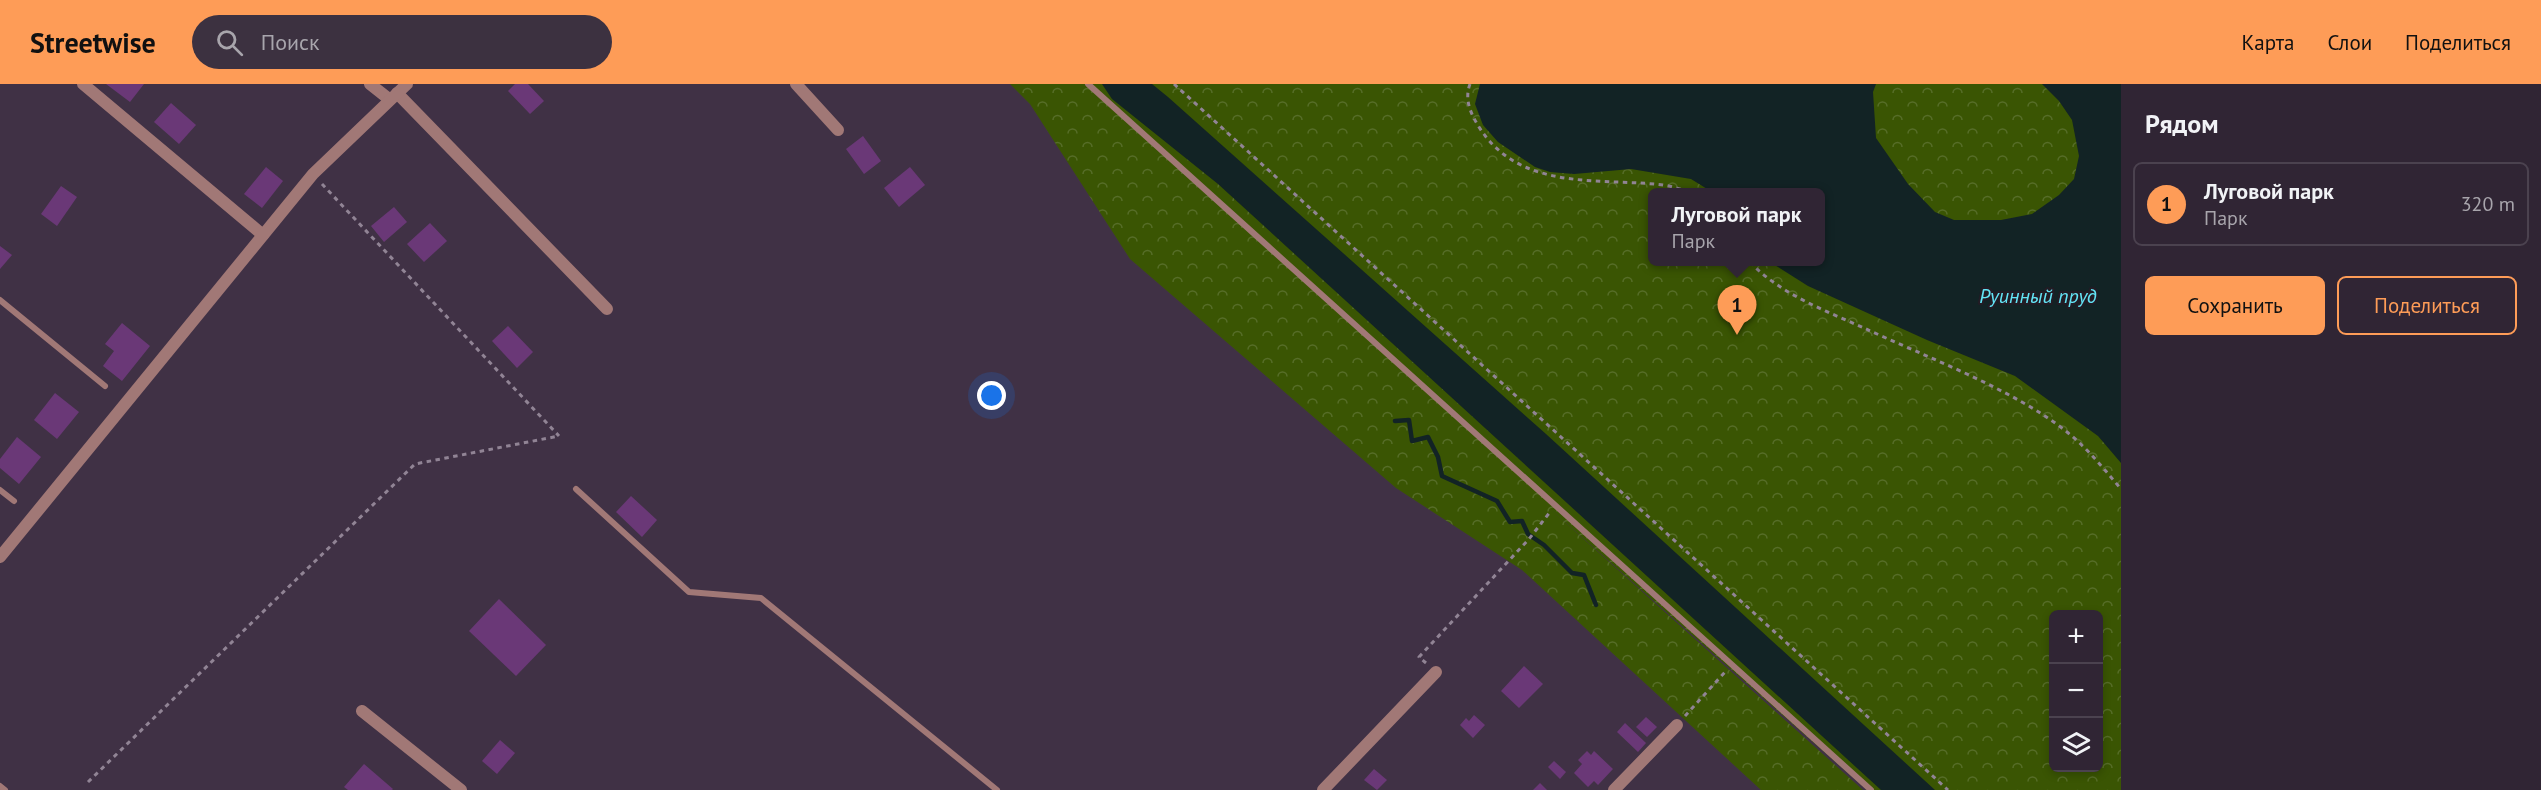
<!DOCTYPE html>
<html lang="ru">
<head>
<meta charset="utf-8">
<style>
	:root { --surface:#302534; --page:#3c3140; --text:#f1f3f6; --muted:#a8a5ac; --line:#4b424f; --accent:#fe9c57 }
	body { margin:0; font-family:"PT Sans",sans-serif; background:var(--page); color:var(--text) }
	.controls { position:absolute; right:18px; bottom:18px; display:grid; overflow:hidden; border-radius:9px; box-shadow:0 3px 9px #0003 }
	.controls button { width:54px; height:54px; display:grid; place-items:center; padding:0; border:0; border-bottom:2px solid var(--line); background:var(--surface); color:var(--text); font:30px sans-serif }
	.you { position:absolute; left:992px; top:312px; width:21px; height:21px; margin:-15px; border:4px solid #fff; border-radius:50%; background:#1a73e8; box-shadow:0 0 0 9px #1a73e833 }
	.badge { display:grid; place-items:center; width:39px; height:39px; border-radius:50%; background:var(--accent); color:#111; font-size:20px; font-weight:700 }
	.pin { position:absolute; translate:-50% -50px; filter:drop-shadow(0 2px 3px #0008) }
	.pin::after { content:''; position:absolute; top:32px; width:21px; height:18px; background:inherit; clip-path:polygon(0 0,100% 0,50% 100%) }
	.popup { position:absolute; left:1648px; top:104px; width:177px; height:78px; box-sizing:border-box; display:grid; place-content:center; border-radius:9px; background:var(--surface); filter:drop-shadow(0 2px 4px #0005); font-size:20px; white-space:nowrap; color:var(--muted) }
	.popup b { font-size:22px; color:var(--text) }
	.popup::after { content:''; position:absolute; left:50%; top:100%; margin-left:-12px; border:12px solid transparent; border-top-color:var(--surface) }
	.list { margin:0; padding:0; list-style:none }
	h2 { display:flex; justify-content:space-between; align-items:center; height:78px; margin:0; padding:0 24px; font-size:26px }
	h2 small { font-size:20px; font-weight:400; color:var(--muted) }
	.list li { display:grid; grid-template-columns:39px 1fr auto; gap:18px; align-items:center; box-sizing:border-box; height:84px; margin:0 12px 12px; padding:0 12px; border:2px solid var(--line); border-radius:9px }
	.list b { display:block; font-size:22px; white-space:nowrap }
	.list p { margin:0; font-size:20px; white-space:nowrap; color:var(--muted) }
	.list em { font-size:20px; font-style:normal; color:var(--muted) }
	.actions { display:flex; gap:12px; padding:18px 24px }
	.actions a { flex:1; padding:14px 0; border:2px solid var(--accent); border-radius:9px; text-align:center; font-size:21px; color:var(--accent) }
	.actions .main { background:var(--accent); color:#111 }
	.icon { flex:none; width:33px; height:33px; fill:none; stroke:currentColor; stroke-width:2; stroke-linecap:round; stroke-linejoin:round }
	.map { position:relative; flex:none; width:2121px; height:706px; overflow:hidden }
	header { display:flex; align-items:center; gap:36px; box-sizing:border-box; height:84px; padding:0 30px; background:var(--accent); color:#111 }
	header strong { font-size:28px }
	nav { display:flex; gap:33px; margin-inline-start:auto; font-size:21px }
	.search { width:420px; height:54px; background:var(--page); display:flex; align-items:center; gap:15px; box-sizing:border-box; padding:0 21px; border-radius:33px; color:var(--muted); font-size:22px }
	main { display:flex }
	aside { flex:1; background:var(--surface) }
	.map>svg:first-child { display:block }
</style>
</head>
<body>
<header>
<strong>Streetwise</strong>
<div class="search"><svg class="icon" aria-label="search" viewBox="0 0 24 24"><circle cx="10" cy="10" r="6"/><path d="M15 15l6 6"/></svg>Поиск</div>
<nav><a>Карта</a><a>Слои</a><a>Поделиться</a></nav>
</header>
<main>
<div class="map">
<svg width="2121" height="706" viewBox="0 0 2121 706">
	<defs>
		<pattern id="forest-crowns" width="20" height="18" patternUnits="userSpaceOnUse" patternTransform="scale(1.5)"><rect width="20" height="18" fill="#3a5503"/><path d="M2 6a3 3 0 1 1 6 0M12 15a3 3 0 1 1 6 0" fill="none" stroke="#566d28"/></pattern>
	</defs>
	<rect width="100%" height="100%" fill="#403145"/>
	<!-- forest -->
	<path fill="url(#forest-crowns)" fill-rule="evenodd" d="M1010 0H2121V706H1867L1548 423 1863 706H1761L1522 486 1396 404 1130 175 1030 20ZM1653 109H1821V178H1653ZM2054 530H2098V684H2054Z"/>
	<!-- water -->
	<g fill="#122325">
		<path d="M1102 0H1152L1168 13 1546 350 1935 706H1881L1218 100 1112 15Z"/>
		<path d="M1480 0H1876L1873 8 1876 54 1908 100 1935 128 1954 136H2001L2032 130 2059 111 2074 95 2079 72 2072 36 2059 17 2042 0H2121V379L2098 352 2015 292 1927 256 1808 202 1770 178H1821V109L1712 108 1691 95 1631 85 1574 90 1550 88 1535 83 1498 58 1483 41 1475 20Z"/>
	</g>
	<g fill="none" stroke-linecap="round" stroke-linejoin="round">
		<!-- stream -->
		<path stroke="#122325" stroke-width="4.5" d="M1395 337 1409 336 1412 357 1428 353 1438 373 1442 392 1497 417 1510 438 1522 437 1528 450 1544 461 1572 489 1584 491 1596 521"/>
	</g>
	<!-- building -->
	<g fill="#6a3877">
		<path d="M106 0H144L130 18Z"/>
		<path d="M515 0H528L544 17 530 30 508 7Z"/>
		<path d="M171 19 196 41 179 60 154 38Z"/>
		<path d="M863 52 881 77 864 90 846 65Z"/>
		<path d="M266 83 283 97 262 124 244 110Z"/>
		<path d="M910 83 925 101 899 123 884 104Z"/>
		<path d="M61 102 77 113 57 142 41 130Z"/>
		<path d="M394 123 407 138 384 158 371 142Z"/>
		<path d="M430 139 447 157 424 178 407 160Z"/>
		<path d="M0 162 12 171 0 185Z"/>
		<path d="M122 239 150 262 122 297 103 282 114 267 105 260Z"/>
		<path d="M508 242 533 268 517 284 492 257Z"/>
		<path d="M55 309 79 328 57 355 34 336Z"/>
		<path d="M17 353 41 373 19 400 0 384V375Z"/>
		<path d="M631 412 657 436 642 453 616 428Z"/>
		<path d="M499 515 546 561 516 592 469 547Z"/>
		<path d="M1524 582 1543 600 1519 624 1501 607Z"/>
		<path d="M1474 631 1485 641 1473 654 1460 641 1466 634 1469 637Z"/>
		<path d="M1646 633 1657 643 1647 653 1636 643Z"/>
		<path d="M1625 639 1646 659 1638 668 1617 648Z"/>
		<path d="M500 656 515 669 497 690 482 677Z"/>
		<path d="M1587 667 1591 671 1594 667 1613 685 1598 701 1594 697 1588 703 1574 689 1582 680 1578 676Z"/>
		<path d="M1554 677 1566 688 1560 695 1548 683Z"/>
		<path d="M364 680 393 705 392 706H348L344 703Z"/>
		<path d="M1374 685 1387 696 1377 706 1364 696Z"/>
		<path d="M1540 699 1547 706H1533Z"/>
	</g>
	<g fill="none" stroke-linecap="round" stroke-linejoin="round">
		<!-- path -->
		<g stroke="#918495" stroke-width="3" stroke-dasharray="4.5 4.5" stroke-linecap="butt">
			<path d="M1174 0 1948 706"/>
			<path d="M1470 0C1464 16 1471 30 1479 43 1515 100 1580 96 1640 99 1655 100 1675 101 1689 109"/>
			<path d="M322 100 559 352"/>
			<path d="M1750 178C1780 210 1824 226 1864 244 1926 273 2015 306 2067 348 2088 365 2104 385 2121 405"/>
			<path d="M1426 579 1419 573 1529 455 1550 428"/>
			<path d="M1685 632 1725 588"/>
			<path d="M88 698 415 380 559 352"/>
		</g>
		<!-- service -->
		<g stroke="#a17876" stroke-width="6">
			<path d="M1088 0 1871 706"/>
			<path d="M0 216 105 302"/>
			<path d="M576 405 689 508 761 514 997 706"/>
			<path d="M0 406 14 417"/>
			<path d="M0 702 5 706"/>
		</g>
		<!-- minor -->
		<g stroke="#a17876" stroke-width="12">
			<path d="M83 0 263 151"/>
			<path d="M370 0 389 15"/>
			<path d="M796 0 838 46"/>
			<path d="M397 9 607 225"/>
			<path d="M0 473 313 90 407 0"/>
			<path d="M362 627 461 706"/>
			<path d="M1323 706 1436 588"/>
			<path d="M1614 706 1677 641"/>
		</g>
	</g>
	<g text-anchor="middle" stroke-width="4.5" stroke-linejoin="round" paint-order="stroke">
		<!-- water labels -->
		<g font-size="20" font-style="italic" fill="#63e5f6" stroke="#221c25">
			<text x="2038" y="219">Руинный пруд</text>
		</g>
	</g>
</svg>
<div class="controls">
<button>+</button>
<button>−</button>
<button><svg class="icon" aria-label="layers" viewBox="0 0 24 24"><path d="M12 4l9 5-9 5-9-5zM3 14l9 5 9-5"/></svg></button>
</div>
<div class="you"></div>
<div class="pin badge" style="left:1737px;top:251px">1</div>
<div class="popup"><b>Луговой парк</b>Парк</div>
</div>
<aside>
<h2>Рядом<small></small></h2>
<ul class="list">
<li><span class="badge">1</span><div><b>Луговой парк</b><p>Парк</p></div><em>320 m</em></li>
</ul>
<div class="actions"><a class="main">Сохранить</a><a>Поделиться</a></div>
</aside>
</main>
</body>
</html>
